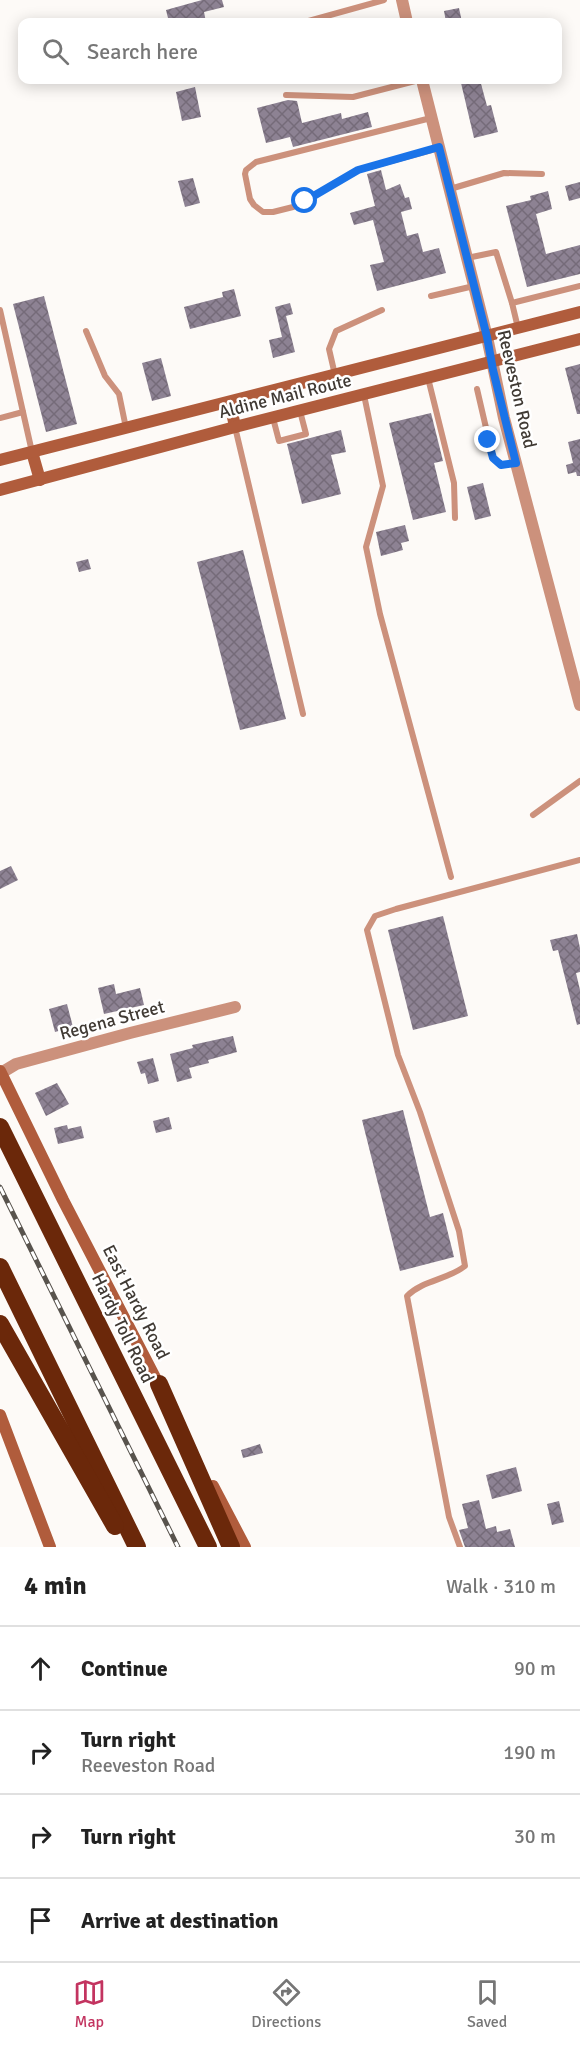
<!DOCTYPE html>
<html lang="en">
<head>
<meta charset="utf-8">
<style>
	:root { --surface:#fff; --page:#f6f6f6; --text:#222; --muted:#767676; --line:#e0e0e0; --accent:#c33460 }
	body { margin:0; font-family:Signika,sans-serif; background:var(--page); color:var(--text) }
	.stop { position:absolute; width:18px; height:18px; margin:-14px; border:4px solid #1a73e8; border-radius:50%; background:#fff }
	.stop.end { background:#1a73e8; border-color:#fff; box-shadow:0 2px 6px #0008 }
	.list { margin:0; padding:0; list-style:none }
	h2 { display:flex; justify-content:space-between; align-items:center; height:78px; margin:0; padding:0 24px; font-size:26px }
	h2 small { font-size:20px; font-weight:400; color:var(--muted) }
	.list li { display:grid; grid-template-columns:39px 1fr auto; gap:18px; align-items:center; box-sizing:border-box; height:84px; padding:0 24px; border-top:2px solid var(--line) }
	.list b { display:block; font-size:22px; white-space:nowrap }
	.list p { margin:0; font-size:20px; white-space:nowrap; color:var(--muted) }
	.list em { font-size:20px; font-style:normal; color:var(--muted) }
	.icon { flex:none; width:33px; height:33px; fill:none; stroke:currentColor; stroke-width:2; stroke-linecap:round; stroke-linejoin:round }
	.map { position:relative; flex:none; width:580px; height:1547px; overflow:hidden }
	.search { position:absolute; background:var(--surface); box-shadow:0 3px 15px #0003; left:18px; right:18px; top:18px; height:66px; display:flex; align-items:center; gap:15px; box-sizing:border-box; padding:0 21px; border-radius:12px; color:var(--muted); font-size:22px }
	.sheet { height:414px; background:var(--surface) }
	nav { display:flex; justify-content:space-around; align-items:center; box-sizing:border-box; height:84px; border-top:2px solid var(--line); background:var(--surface); font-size:16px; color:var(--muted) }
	nav a { display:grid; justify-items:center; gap:3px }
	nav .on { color:var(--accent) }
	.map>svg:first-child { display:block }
</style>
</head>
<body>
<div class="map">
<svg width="580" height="1547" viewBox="0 0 580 1547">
	<defs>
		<pattern id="building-cross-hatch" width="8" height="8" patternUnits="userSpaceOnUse" patternTransform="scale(1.5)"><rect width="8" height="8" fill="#8d8293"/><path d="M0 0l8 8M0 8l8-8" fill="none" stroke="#756b79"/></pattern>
	</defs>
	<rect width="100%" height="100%" fill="#fdfaf7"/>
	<!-- building -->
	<g fill="url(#building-cross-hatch)">
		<path d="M202 0H222L224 7 204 12 206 22H169L166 10Z"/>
		<path d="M459 8 462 22H446L444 11Z"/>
		<path d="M474 80H480L487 106 491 105 498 132 474 138 461 83Z"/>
		<path d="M195 87 201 117 182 121 176 92Z"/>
		<path d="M288 100 297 101 302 123 341 113 342 119 368 112 372 127 293 147 290 137 266 143 257 108Z"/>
		<path d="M381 170 386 190 400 184 405 198 409 197 412 209 401 212 407 236 418 233 423 252 439 248 446 273 377 291 370 265 384 262 373 220 354 225 350 213 375 206 367 174Z"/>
		<path d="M193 178 200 203 185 207 178 181Z"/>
		<path d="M580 182V198L569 201 565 186Z"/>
		<path d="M548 191 552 209 536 214 546 254 580 245V274L527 287 506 206 531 200 530 196Z"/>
		<path d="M234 289 241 316 190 329 184 307 223 297 222 292Z"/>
		<path d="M44 296 77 424 46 432 13 304Z"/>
		<path d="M290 303 293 314 286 316 295 352 273 358 269 340 282 337 275 307Z"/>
		<path d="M161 358 171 396 152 401 142 363Z"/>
		<path d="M580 364V414H577L565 368Z"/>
		<path d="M431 413 443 461 434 463 446 512 413 520 389 423Z"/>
		<path d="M341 430 346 452 331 455 341 494 302 504 287 444Z"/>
		<path d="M580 439V476H577L576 472 568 474 566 465 573 463 568 442Z"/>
		<path d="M483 483 491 516 475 520 467 487Z"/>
		<path d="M405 525 409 541 401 543 403 550 381 556 376 532Z"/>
		<path d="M243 550 286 719 240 730 197 562Z"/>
		<path d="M88 559 91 569 79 572 76 562Z"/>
		<path d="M11 866 18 880 0 889V871Z"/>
		<path d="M443 916 468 1016 413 1030 388 930Z"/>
		<path d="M577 934 580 948V972L576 973 580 990V1024L577 1025 558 950 553 951 550 940Z"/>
		<path d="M114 984 116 994 140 988 144 1005 104 1014 98 988Z"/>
		<path d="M67 1004 73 1027 55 1032 49 1009Z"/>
		<path d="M233 1036 237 1052 208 1060 209 1063 189 1068 192 1078 177 1082 170 1054 193 1048 192 1045Z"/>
		<path d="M153 1058 159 1081 148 1084 145 1073 141 1074 137 1062Z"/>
		<path d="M57 1083 69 1104 46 1116 35 1093Z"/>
		<path d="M403 1110 430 1217 443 1213 454 1257 400 1271 362 1120Z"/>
		<path d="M169 1117 172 1129 156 1133 153 1121Z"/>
		<path d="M67 1125 68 1129 81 1126 84 1138 58 1144 54 1128Z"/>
		<path d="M260 1444 263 1453 243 1458 241 1450Z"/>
		<path d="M516 1467 522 1491 492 1499 486 1475Z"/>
		<path d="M479 1500 486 1529 496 1526 497 1532 510 1529 515 1547H465L459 1530 468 1528 462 1504Z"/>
		<path d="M559 1501 564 1522 552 1525 547 1504Z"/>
	</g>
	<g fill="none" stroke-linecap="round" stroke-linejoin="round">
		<!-- lane -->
		<g stroke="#cc917c" stroke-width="6">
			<path d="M305 22 384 0"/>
			<path d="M286 95 353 97 419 80"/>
			<path d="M431 118 256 162 246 170 245 174 250 199 254 205 263 212H273L293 207 305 201 358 170 439 148"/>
			<path d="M450 189 504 173 542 174"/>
			<path d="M467 258 496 252 512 303 580 286"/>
			<path d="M431 296 474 286"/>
			<path d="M512 303 518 328"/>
			<path d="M0 310 32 452"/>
			<path d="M86 331 105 376 119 394 126 428"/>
			<path d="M335 375 329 349 336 331 382 310"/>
			<path d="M428 378 454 483 455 518"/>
			<path d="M477 389 493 458 501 465 516 463"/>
			<path d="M364 395 383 486 366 547 380 614 451 877"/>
			<path d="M0 418 23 412"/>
			<path d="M273 418 279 441 306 434 300 411"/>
			<path d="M235 427 303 714"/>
			<path d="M533 815 580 781"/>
			<path d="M460 1547 449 1517 407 1296C423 1280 447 1280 465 1266L459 1231 420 1112 398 1055 367 930 375 916 396 909 580 860"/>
		</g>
		<!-- street -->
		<g stroke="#cc917c" stroke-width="12">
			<path d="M402 0 407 22"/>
			<path d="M422 80 487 337 504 418 580 705"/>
			<path d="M1 1073 16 1064 130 1033 235 1007"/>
		</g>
		<!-- secondary -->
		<g stroke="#b05c3c" stroke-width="12">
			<path d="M230 402 235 427"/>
			<path d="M32 452 40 480"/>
			<path d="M0 460 580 312"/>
			<path d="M0 490 235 427 580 339"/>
			<path d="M0 1071 63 1200 162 1391"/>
			<path d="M0 1415 50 1547"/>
			<path d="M213 1486 245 1547"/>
		</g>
		<!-- highway -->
		<g stroke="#6b280a" stroke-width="18">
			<path d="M0 1127 208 1547"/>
			<path d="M0 1267 137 1547"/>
			<path d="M0 1324 115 1526"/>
			<path d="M159 1384 231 1547"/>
		</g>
		<defs>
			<path id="rail" d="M0 1187 178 1547"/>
		</defs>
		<!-- rail casing -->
		<use href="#rail" stroke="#58534d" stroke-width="5"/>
		<!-- rail -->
		<use href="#rail" stroke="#fff" stroke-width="3" stroke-dasharray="9" stroke-linecap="butt"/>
	</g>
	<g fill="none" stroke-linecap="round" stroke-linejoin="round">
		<!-- route -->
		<path stroke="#1a73e8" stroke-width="8" d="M305 201 358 170 439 147 487 337 493 370 516 463 501 465 493 458 488 440"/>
	</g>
	<g text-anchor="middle" stroke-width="5" stroke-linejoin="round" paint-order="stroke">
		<!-- street labels -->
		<g font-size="18" fill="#403a34" stroke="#fff">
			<text transform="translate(517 389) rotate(77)" y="6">Reeveston Road</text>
			<text transform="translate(285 396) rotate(-14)" y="6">Aldine Mail Route</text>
			<text transform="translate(112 1020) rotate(-15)" y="6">Regena Street</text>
			<text transform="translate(136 1302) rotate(63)" y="6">East Hardy Road</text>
			<text transform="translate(123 1328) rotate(64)" y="6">Hardy Toll Road</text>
		</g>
	</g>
</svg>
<div class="stop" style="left:305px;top:201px"></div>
<div class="stop end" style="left:488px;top:440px"></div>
<div class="search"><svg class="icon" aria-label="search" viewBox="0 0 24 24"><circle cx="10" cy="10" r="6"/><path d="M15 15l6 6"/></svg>Search here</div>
</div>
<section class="sheet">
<h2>4 min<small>Walk · 310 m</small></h2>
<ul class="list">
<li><svg class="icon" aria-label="ahead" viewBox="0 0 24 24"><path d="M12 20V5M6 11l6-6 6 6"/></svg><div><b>Continue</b></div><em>90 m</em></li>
<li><svg class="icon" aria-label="right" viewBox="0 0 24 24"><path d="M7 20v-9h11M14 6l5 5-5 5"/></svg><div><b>Turn right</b><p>Reeveston Road</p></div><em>190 m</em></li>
<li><svg class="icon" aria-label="right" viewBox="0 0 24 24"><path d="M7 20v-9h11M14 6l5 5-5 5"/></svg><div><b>Turn right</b></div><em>30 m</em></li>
<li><svg class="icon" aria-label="arrive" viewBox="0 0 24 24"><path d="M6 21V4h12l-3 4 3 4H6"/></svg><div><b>Arrive at destination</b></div></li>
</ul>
</section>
<nav>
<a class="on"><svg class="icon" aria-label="map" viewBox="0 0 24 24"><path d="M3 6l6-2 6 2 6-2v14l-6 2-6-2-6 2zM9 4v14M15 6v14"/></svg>Map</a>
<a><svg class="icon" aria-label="directions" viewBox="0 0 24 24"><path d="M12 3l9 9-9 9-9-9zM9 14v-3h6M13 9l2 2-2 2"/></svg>Directions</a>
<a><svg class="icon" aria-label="saved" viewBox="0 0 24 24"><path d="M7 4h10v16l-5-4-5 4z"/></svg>Saved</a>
</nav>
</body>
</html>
